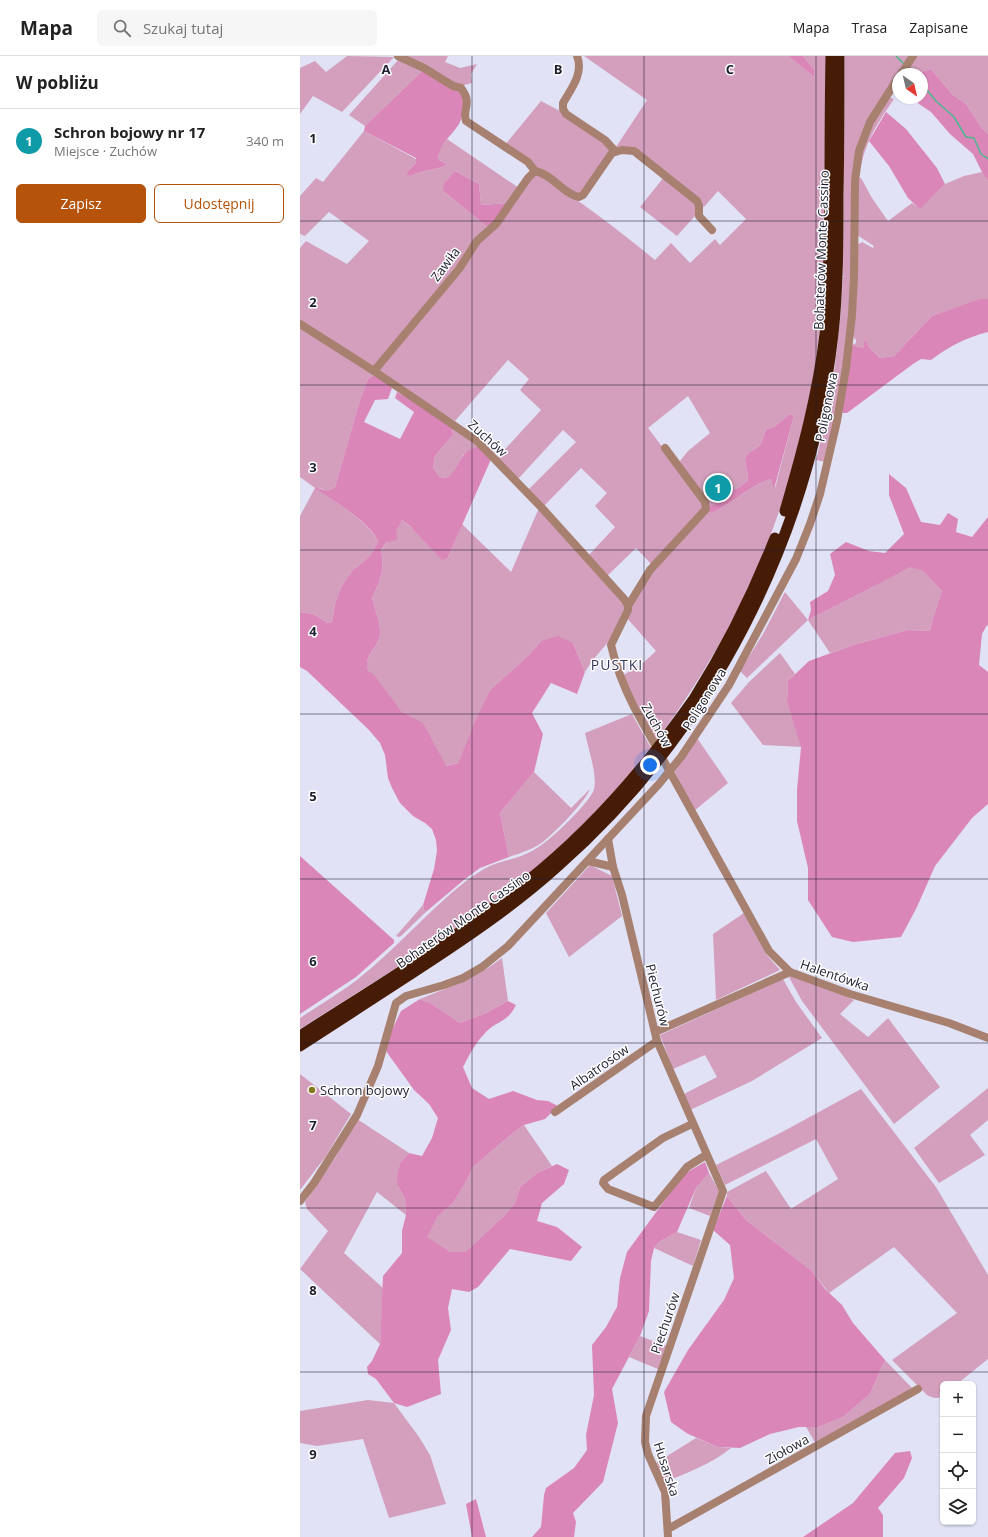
<!DOCTYPE html>
<html lang="pl">
<head>
<meta charset="utf-8">
<style>
	:root { --surface:#fff; --page:#f6f6f6; --text:#222; --muted:#767676; --line:#e0e0e0; --accent:#b45309 }
	body { margin:0; font-family:"Open Sans",sans-serif; background:var(--page); color:var(--text) }
	.controls { position:absolute; right:12px; bottom:12px; display:grid; overflow:hidden; border-radius:6px; box-shadow:0 1px 3px #0004 }
	.controls button { width:36px; height:36px; display:grid; place-items:center; padding:0; border:0; border-bottom:1px solid var(--line); background:var(--surface); color:var(--text); font:20px sans-serif }
	.compass { position:absolute; left:592px; top:12px; width:36px; height:36px; border-radius:50%; background:var(--surface); box-shadow:0 1px 3px #0004; rotate:146deg }
	.you { position:absolute; left:350px; top:709px; width:14px; height:14px; margin:-10px; border:3px solid #fff; border-radius:50%; background:#1a73e8; box-shadow:0 0 0 6px #1a73e833 }
	.badge { display:grid; place-items:center; width:26px; height:26px; border-radius:50%; background:var(--accent); color:#fff; font-size:13px; font-weight:700 }
	.pin { position:absolute; translate:-50% -50%; border:2px solid #fff; box-shadow:0 1px 4px #0006 }
	.list { margin:0; padding:0; list-style:none }
	h2 { display:flex; justify-content:space-between; align-items:center; height:52px; margin:0; padding:0 16px; font-size:17px }
	h2 small { font-size:13px; font-weight:400; color:var(--muted) }
	.list li { display:grid; grid-template-columns:26px 1fr auto; gap:12px; align-items:center; box-sizing:border-box; height:64px; padding:0 16px; border-top:1px solid var(--line) }
	.list b { display:block; font-size:15px; white-space:nowrap }
	.list p { margin:0; font-size:13px; white-space:nowrap; color:var(--muted) }
	.list em { font-size:13px; font-style:normal; color:var(--muted) }
	.actions { display:flex; gap:8px; padding:12px 16px }
	.actions a { flex:1; padding:9px 0; border:1px solid var(--accent); border-radius:6px; text-align:center; font-size:14px; color:var(--accent) }
	.actions .main { background:var(--accent); color:#fff }
	.icon { flex:none; width:22px; height:22px; fill:none; stroke:currentColor; stroke-width:2; stroke-linecap:round; stroke-linejoin:round }
	.map { position:relative; flex:none; width:688px; height:1481px; overflow:hidden }
	header { display:flex; align-items:center; gap:24px; box-sizing:border-box; height:56px; padding:0 20px; background:var(--surface); border-bottom:1px solid var(--line) }
	header strong { font-size:19px }
	nav { display:flex; gap:22px; margin-inline-start:auto; font-size:14px }
	.search { width:280px; height:36px; background:var(--page); display:flex; align-items:center; gap:10px; box-sizing:border-box; padding:0 14px; border-radius:6px; color:var(--muted); font-size:15px }
	main { display:flex }
	aside { flex:1; background:var(--surface) }
	.map>svg:first-child { display:block }
</style>
</head>
<body>
<header>
<strong>Mapa</strong>
<div class="search"><svg class="icon" aria-label="search" viewBox="0 0 24 24"><circle cx="10" cy="10" r="6"/><path d="M15 15l6 6"/></svg>Szukaj tutaj</div>
<nav><a>Mapa</a><a>Trasa</a><a>Zapisane</a></nav>
</header>
<main>
<aside>
<h2>W pobliżu<small></small></h2>
<ul class="list">
<li><span class="badge" style="background:#0f9aa8">1</span><div><b>Schron bojowy nr 17</b><p>Miejsce · Zuchów</p></div><em>340 m</em></li>
</ul>
<div class="actions"><a class="main">Zapisz</a><a>Udostępnij</a></div>
</aside>
<div class="map">
<svg width="688" height="1481" viewBox="0 0 688 1481">
	<rect width="100%" height="100%" fill="#e1e2f6"/>
	<!-- green -->
	<g fill="#d39fbc" fill-rule="evenodd">
		<path d="M47 0 94 1 42 56 13 40 0 58V12L15 5 26 16Z"/>
		<path d="M102 0H148L145 6 160 12 177 8 171 18 172 27 161 30Z"/>
		<path d="M284 0H488L514 21V13L503 0H526C524 103 530 209 515 311 495 446 438 576 356 685L336 650 322 620 343 607 356 595 326 561 330 550 351 515 405 457 407 452 406 446 379 409 381 407 380 405 388 395 410 377 388 340 348 372 403 445 405 450V453L352 509 336 492 306 521 287 501 315 471 295 450 307 437 281 412 243 451 227 435 276 386 263 374 219 422 214 420 197 402 241 354 220 334 229 323 208 304 155 365 80 317V310L113 271 160 213 178 186 200 165 228 123C233 118 237 117 243 120 282 147 319 174 355 204L371 187 390 207 415 183 420 189 446 163 418 135 404 151 335 94 316 91 347 44ZM490 358 494 360 475 432 471 423C448 430 433 448 411 457L408 452 415 448 416 431 418 429H424C432 439 440 431 448 424 449 415 443 406 446 400 449 395 455 394 459 390 463 386 464 379 466 373L474 371Z"/>
		<path d="M545 0H610L562 80 549 258 539 346 526 406 516 404C532 344 540 283 543 221H545L543 220Z"/>
		<path d="M616 0H688V78L681 71 666 48 652 38 631 13 621 16 619 18H604Z"/>
		<path d="M99 3 122 15 65 70 49 59Z"/>
		<path d="M589 41 594 43C579 65 566 84 561 110L560 109C563 83 575 63 589 41Z"/>
		<path d="M241 45 260 55H262L311 93 283 136 276 139 205 89Z"/>
		<path d="M64 75 116 103V107L108 115V119L111 120C124 113 134 115 147 109L138 103 139 93 147 83 219 132 208 147 181 149 179 128 155 115 143 135 189 172 74 310 0 266V192L6 185 47 208 69 185 29 156 5 180 0 178V140L16 122 23 126Z"/>
		<path d="M682 116 688 125V243L680 244 632 260 594 300 580 302 569 291 565 284 563 292 552 289 556 287V284L552 279 557 189 562 186 573 192 574 190 557 179 558 122H561L572 142 588 165 612 147 620 152 645 128 664 120Z"/>
		<path d="M364 121 395 146V160L377 180 340 151Z"/>
		<path d="M0 270 76 318 68 323 60 344 35 431C26 439 25 431 16 432 31 443 73 469 78 486L70 500 52 515 41 531 35 548 32 566 28 567 13 558 0 556V460L15 432 0 421Z"/>
		<path d="M152 368 180 390 163 399 155 416 147 422 140 421 133 412 135 400 153 379Z"/>
		<path d="M239 452 326 549 309 585 292 605 285 616 273 587 241 585 230 598 190 634 158 707 145 710 123 668 102 656 68 616C63 598 78 593 80 579 81 567 75 554 72 542 80 526 85 513 81 495L102 464 148 501 162 468 211 516Z"/>
		<path d="M610 510 623 515 642 535 633 562 630 575 608 574 553 589 530 597 508 564 447 622 440 615 463 578 485 536 508 564 575 530Z"/>
		<path d="M480 597 495 618 488 625 487 646 502 691 463 689 431 647 449 626Z"/>
		<path d="M332 658 351 692C313 738 273 782 226 820 156 877 76 924 0 973V962C19 949 40 937 58 923 96 893 128 855 166 825 174 819 183 813 192 809 205 804 220 802 232 795 247 788 285 751 293 736 299 723 288 692 285 677Z"/>
		<path d="M397 682 428 727 394 755 374 714Z"/>
		<path d="M234 716 271 752 290 733C286 745 252 780 240 788 231 794 220 797 209 801L200 757Z"/>
		<path d="M290 809 312 820 322 860 269 901 246 857Z"/>
		<path d="M123 849 124 854 127 855 101 880 99 881 96 880Z"/>
		<path d="M444 857 466 898 480 914 416 944 413 878Z"/>
		<path d="M202 902 208 945 184 958 160 967 132 948 120 943C150 931 176 922 202 902Z"/>
		<path d="M492 919 554 944 540 958 568 981 588 962 640 1031 594 1068 502 945 489 921Z"/>
		<path d="M483 923 496 946 522 982 452 1025 390 1054 384 1038 417 1021 405 999 373 1013 360 979Z"/>
		<path d="M0 1018 51 1058 26 1100 0 1134Z"/>
		<path d="M688 1032V1064L670 1079 685 1099 639 1127 614 1092Z"/>
		<path d="M561 1033 636 1131 688 1219V1303L657 1328H643V1339C637 1344 634 1342 627 1339L592 1304 657 1257 594 1191 529 1237 512 1215 446 1164 427 1140V1136L466 1115 491 1153 538 1123 516 1083 425 1129 416 1109 484 1075Z"/>
		<path d="M57 1063 109 1097 100 1107 98 1130 105 1143 106 1159 77 1136 44 1197 83 1232 80 1288 0 1213 28 1175 7 1153 5 1146 35 1102Z"/>
		<path d="M224 1069 252 1110 237 1117 220 1131 215 1147 204 1160 165 1196H151L126 1181 138 1160 153 1147 167 1124 173 1111 213 1077Z"/>
		<path d="M409 1117 419 1135 410 1160 389 1152 396 1132Z"/>
		<path d="M377 1176 401 1184 393 1210 354 1192 359 1186Z"/>
		<path d="M340 1280 366 1290 358 1313 329 1301Z"/>
		<path d="M585 1304 613 1333 516 1388 506 1371H518L543 1361 570 1338Z"/>
		<path d="M68 1344 94 1347 119 1381 130 1399 146 1448 89 1462 63 1383 17 1390 0 1387V1355Z"/>
		<path d="M396 1382 418 1391 431 1392C411 1408 389 1416 365 1426L356 1407Z"/>
	</g>
	<!-- forest -->
	<g fill="#db86b8">
		<path d="M488 0H503L514 13V21Z"/>
		<path d="M631 13 652 38 666 48 681 71 688 78V125L682 116 673 98 650 78 631 56 619 48 614 42H622V18H619L621 16Z"/>
		<path d="M122 15 158 35 164 43C163 50 163 61 159 68 151 81 140 86 138 103L147 109C134 115 124 113 111 120L107 119 108 115 116 107V102L64 75 65 70Z"/>
		<path d="M586 56 606 73 637 112 645 128 620 153 608 142 589 110 569 85Z"/>
		<path d="M155 115 179 128 181 149 208 147 189 172 143 135 144 128Z"/>
		<path d="M680 243H688V276C665 282 650 290 631 304L621 303 613 308 547 357H543L542 354 552 289 563 292 565 283 569 291 580 302 594 300 632 260Z"/>
		<path d="M76 318 92 332 88 343 75 344 64 366 100 383 114 356 95 342 97 336 152 368 153 379 135 400 133 412 140 421 147 422C163 410 157 395 180 390L192 401 148 501 142 504 110 470 102 464 96 475 97 484 87 486 81 494C85 513 80 526 72 542 75 554 81 567 80 579 78 593 63 598 68 615L74 619 102 656 123 667 146 710 158 707 175 666 190 634 230 598 241 585 258 580 273 587 285 616 277 638 251 627 232 657 243 678 234 716 200 757 209 801 180 812 165 823 127 855 124 854 123 849 134 813 137 795 136 784 132 773 125 767 113 760 100 747 92 732 88 722 85 699 80 687 69 674 7 615 0 611V556L13 558 28 567 32 566 35 548 41 531 52 515 70 500 78 486C74 469 31 443 15 432 24 432 27 438 35 431L60 344 68 323Z"/>
		<path d="M490 358 494 360 474 433 471 423C448 430 433 448 411 457L407 452 415 448 416 431 418 429H424C432 439 440 431 448 424 449 415 443 406 446 400 449 395 455 394 459 390 463 386 464 379 466 373L474 371Z"/>
		<path d="M589 418 606 432 621 466 640 469 648 457 658 463 656 476 672 481 688 461V570L687 569 682 578 679 609 688 616V748L672 762 635 810 617 851 601 881 553 886 532 881 508 844V812L497 765V734L501 691 487 646 488 625 509 605 553 589 608 574 630 575 633 562 642 535 623 515 610 511 575 530 508 564 511 554 510 546 528 535 535 519 530 498 546 486 569 495 585 497 604 478 589 439Z"/>
		<path d="M0 800 94 884V887L56 921 0 958Z"/>
		<path d="M120 943 132 948 160 967 184 958 208 945 216 949C207 967 198 964 186 976 175 987 170 998 163 1011L172 1032 189 1043 213 1035 237 1044 248 1045 258 1050 245 1063 224 1069 213 1077 173 1111 167 1124 153 1147 138 1160 127 1181 151 1196H165L204 1160 215 1147 220 1131 237 1117 257 1108 269 1114 264 1128 242 1147 237 1165 257 1171 282 1191 271 1205 210 1193 178 1231 169 1236 152 1233 148 1252 151 1274 138 1304 141 1338 107 1351 94 1347 76 1323 68 1318 67 1311 72 1305 80 1288 83 1220 102 1197V1175L106 1159 105 1143 98 1130 97 1122 100 1107 109 1097 122 1100 132 1082 138 1062 129 1048 114 1034 86 995 90 978 101 955Z"/>
		<path d="M405 1106 409 1117 396 1132 377 1176 359 1186 354 1192 351 1205 349 1255 340 1280 312 1333 318 1367 303 1426 273 1457 276 1466 274 1481H232L241 1471 244 1439 246 1432 274 1412 287 1394 286 1379 294 1339 292 1289 306 1271 317 1251 320 1222 327 1196 384 1118Z"/>
		<path d="M427 1140 446 1164 512 1215 525 1233 542 1249 553 1267 585 1304 570 1338 543 1361 518 1371H499L470 1378 440 1392 418 1391 388 1378 371 1366 364 1336 388 1294 424 1244 434 1222 430 1189 413 1174Z"/>
		<path d="M610 1395 612 1402 604 1422 578 1452 583 1459V1481H503L553 1447 595 1397Z"/>
		<path d="M176 1443 186 1481H172L166 1448Z"/>
	</g>
	<g fill="none" stroke-linecap="round" stroke-linejoin="round">
		<!-- stream -->
		<g stroke="#4ab98d" stroke-width="1.5">
			<path d="M596 0 605 9"/>
			<path d="M609 13 614 18"/>
			<path d="M622 28 636 45 654 61 666 81 674 82 681 98 688 103"/>
		</g>
		<!-- minor -->
		<g stroke="#a7806f" stroke-width="8">
			<path d="M98 0 124 12 153 30 161 32C173 48 162 52 166 65L228 106 235 115"/>
			<path d="M277 0C284 17 271 33 263 47V53L266 58 305 84 315 95"/>
			<path d="M601 18 613 0"/>
			<path d="M0 268 74 315 177 385 242 452 325 544 328 550V554L311 589C316 611 324 631 334 651L469 895 490 916 550 938 649 967 688 982"/>
			<path d="M74 315 159 213 177 185 196 168 228 122 235 115C252 118 262 137 279 141L283 139 312 97 322 94 334 95 397 145 399 150V160L412 174"/>
			<path d="M328 550 350 514 406 453 405 446 365 392"/>
			<path d="M308 783 313 811 322 839 357 985 423 1135 346 1360 345 1386 348 1398 365 1436 368 1481"/>
			<path d="M288 805 313 811"/>
			<path d="M355 976 490 916"/>
			<path d="M255 1056 357 985"/>
			<path d="M392 1068 363 1082 304 1124 303 1127 308 1133 354 1151 387 1111 406 1099"/>
			<path d="M0 1145 14 1127 57 1059 78 1010 96 947 106 940 144 929 163 922 182 911 208 890 359 728 381 701 429 629 496 503 510 468 520 438 537 365 546 312 552 259 554 221 555 125 559 95 570 66 598 22"/>
			<path d="M368 1473 618 1333"/>
		</g>
		<!-- highway -->
		<g stroke="#461c07" stroke-width="11">
			<path d="M485 455C502 397 518 338 525 278 529 235 529 191 530 148 530 99 530 49 531 0"/>
			<path d="M0 980C76 931 155 884 225 827 277 786 322 738 363 685 373 672 384 657 394 643 426 592 453 538 475 482"/>
			<path d="M0 990C39 965 78 939 117 914 166 882 215 849 258 810 411 675 510 482 533 278 538 232 538 186 538 139 539 93 539 46 539 0"/>
		</g>
	</g>
	<!-- grid -->
	<path fill="none" stroke="#1e1e30" stroke-width="1" stroke-opacity="0.55" d="M172 0V1481M344 0V1481M516 0V1481M0 165H688M0 329H688M0 494H688M0 658H688M0 823H688M0 987H688M0 1152H688M0 1316H688"/>
	<!-- markers -->
	<circle fill="#837b21" stroke="#fff" stroke-width="1.5" cx="12" cy="1034" r="4"/>
	<g text-anchor="middle" stroke-width="3" stroke-linejoin="round" paint-order="stroke">
		<!-- street labels -->
		<g font-size="13" fill="#1e1e30" stroke="#fff">
			<text transform="translate(521 194) rotate(-88)" y="5">Bohaterów Monte Cassino</text>
			<text transform="translate(145 208) rotate(-53)" y="5">Zawiła</text>
			<text transform="translate(526 351) rotate(-79)" y="5">Poligonowa</text>
			<text transform="translate(188 382) rotate(42)" y="5">Zuchów</text>
			<text transform="translate(404 643) rotate(-58)" y="5">Poligonowa</text>
			<text transform="translate(357 669) rotate(61)" y="5">Zuchów</text>
			<text transform="translate(163 863) rotate(-35)" y="5">Bohaterów Monte Cassino</text>
			<text transform="translate(535 919) rotate(19)" y="5">Halentówka</text>
			<text transform="translate(358 939) rotate(76)" y="5">Piechurów</text>
			<text transform="translate(299 1011) rotate(-35)" y="5">Albatrosów</text>
			<text transform="translate(365 1267) rotate(-71)" y="5">Piechurów</text>
			<text transform="translate(487 1393) rotate(-29)" y="5">Ziołowa</text>
			<text transform="translate(367 1413) rotate(72)" y="5">Husarska</text>
		</g>
		<!-- poi labels -->
		<g font-size="13" fill="#1e1e30" stroke="#fff" text-anchor="start">
			<text x="20" y="1039">Schron bojowy</text>
		</g>
		<!-- neighbourhood labels -->
		<g font-size="14" letter-spacing="1" fill="#39375f" stroke="#fff">
			<text x="317" y="614">PUSTKI</text>
		</g>
	</g>
	<g font-size="13" text-anchor="middle" font-weight="bold" fill="#1e1e30" stroke="#fff" stroke-width="3" stroke-linejoin="round" paint-order="stroke">
		<text x="86" y="18">A</text>
		<text x="258" y="18">B</text>
		<text x="430" y="18">C</text>
		<text x="13" y="87">1</text>
		<text x="13" y="251">2</text>
		<text x="13" y="416">3</text>
		<text x="13" y="580">4</text>
		<text x="13" y="745">5</text>
		<text x="13" y="910">6</text>
		<text x="13" y="1074">7</text>
		<text x="13" y="1239">8</text>
		<text x="13" y="1403">9</text>
	</g>
</svg>
<div class="controls">
<button>+</button>
<button>−</button>
<button><svg class="icon" aria-label="locate" viewBox="0 0 24 24"><circle cx="12" cy="12" r="6"/><path d="M12 2v4M12 18v4M2 12h4M18 12h4"/></svg></button>
<button><svg class="icon" aria-label="layers" viewBox="0 0 24 24"><path d="M12 4l9 5-9 5-9-5zM3 14l9 5 9-5"/></svg></button>
</div>
<svg class="compass" viewBox="-18 -18 36 36"><path d="M0-13l5 13h-10z" fill="#e53935"/><path d="M0 13l5-13h-10z" fill="#767676"/></svg>
<div class="you"></div>
<div class="pin badge" style="left:418px;top:432px;background:#0f9aa8">1</div>
</div>
</main>
</body>
</html>
